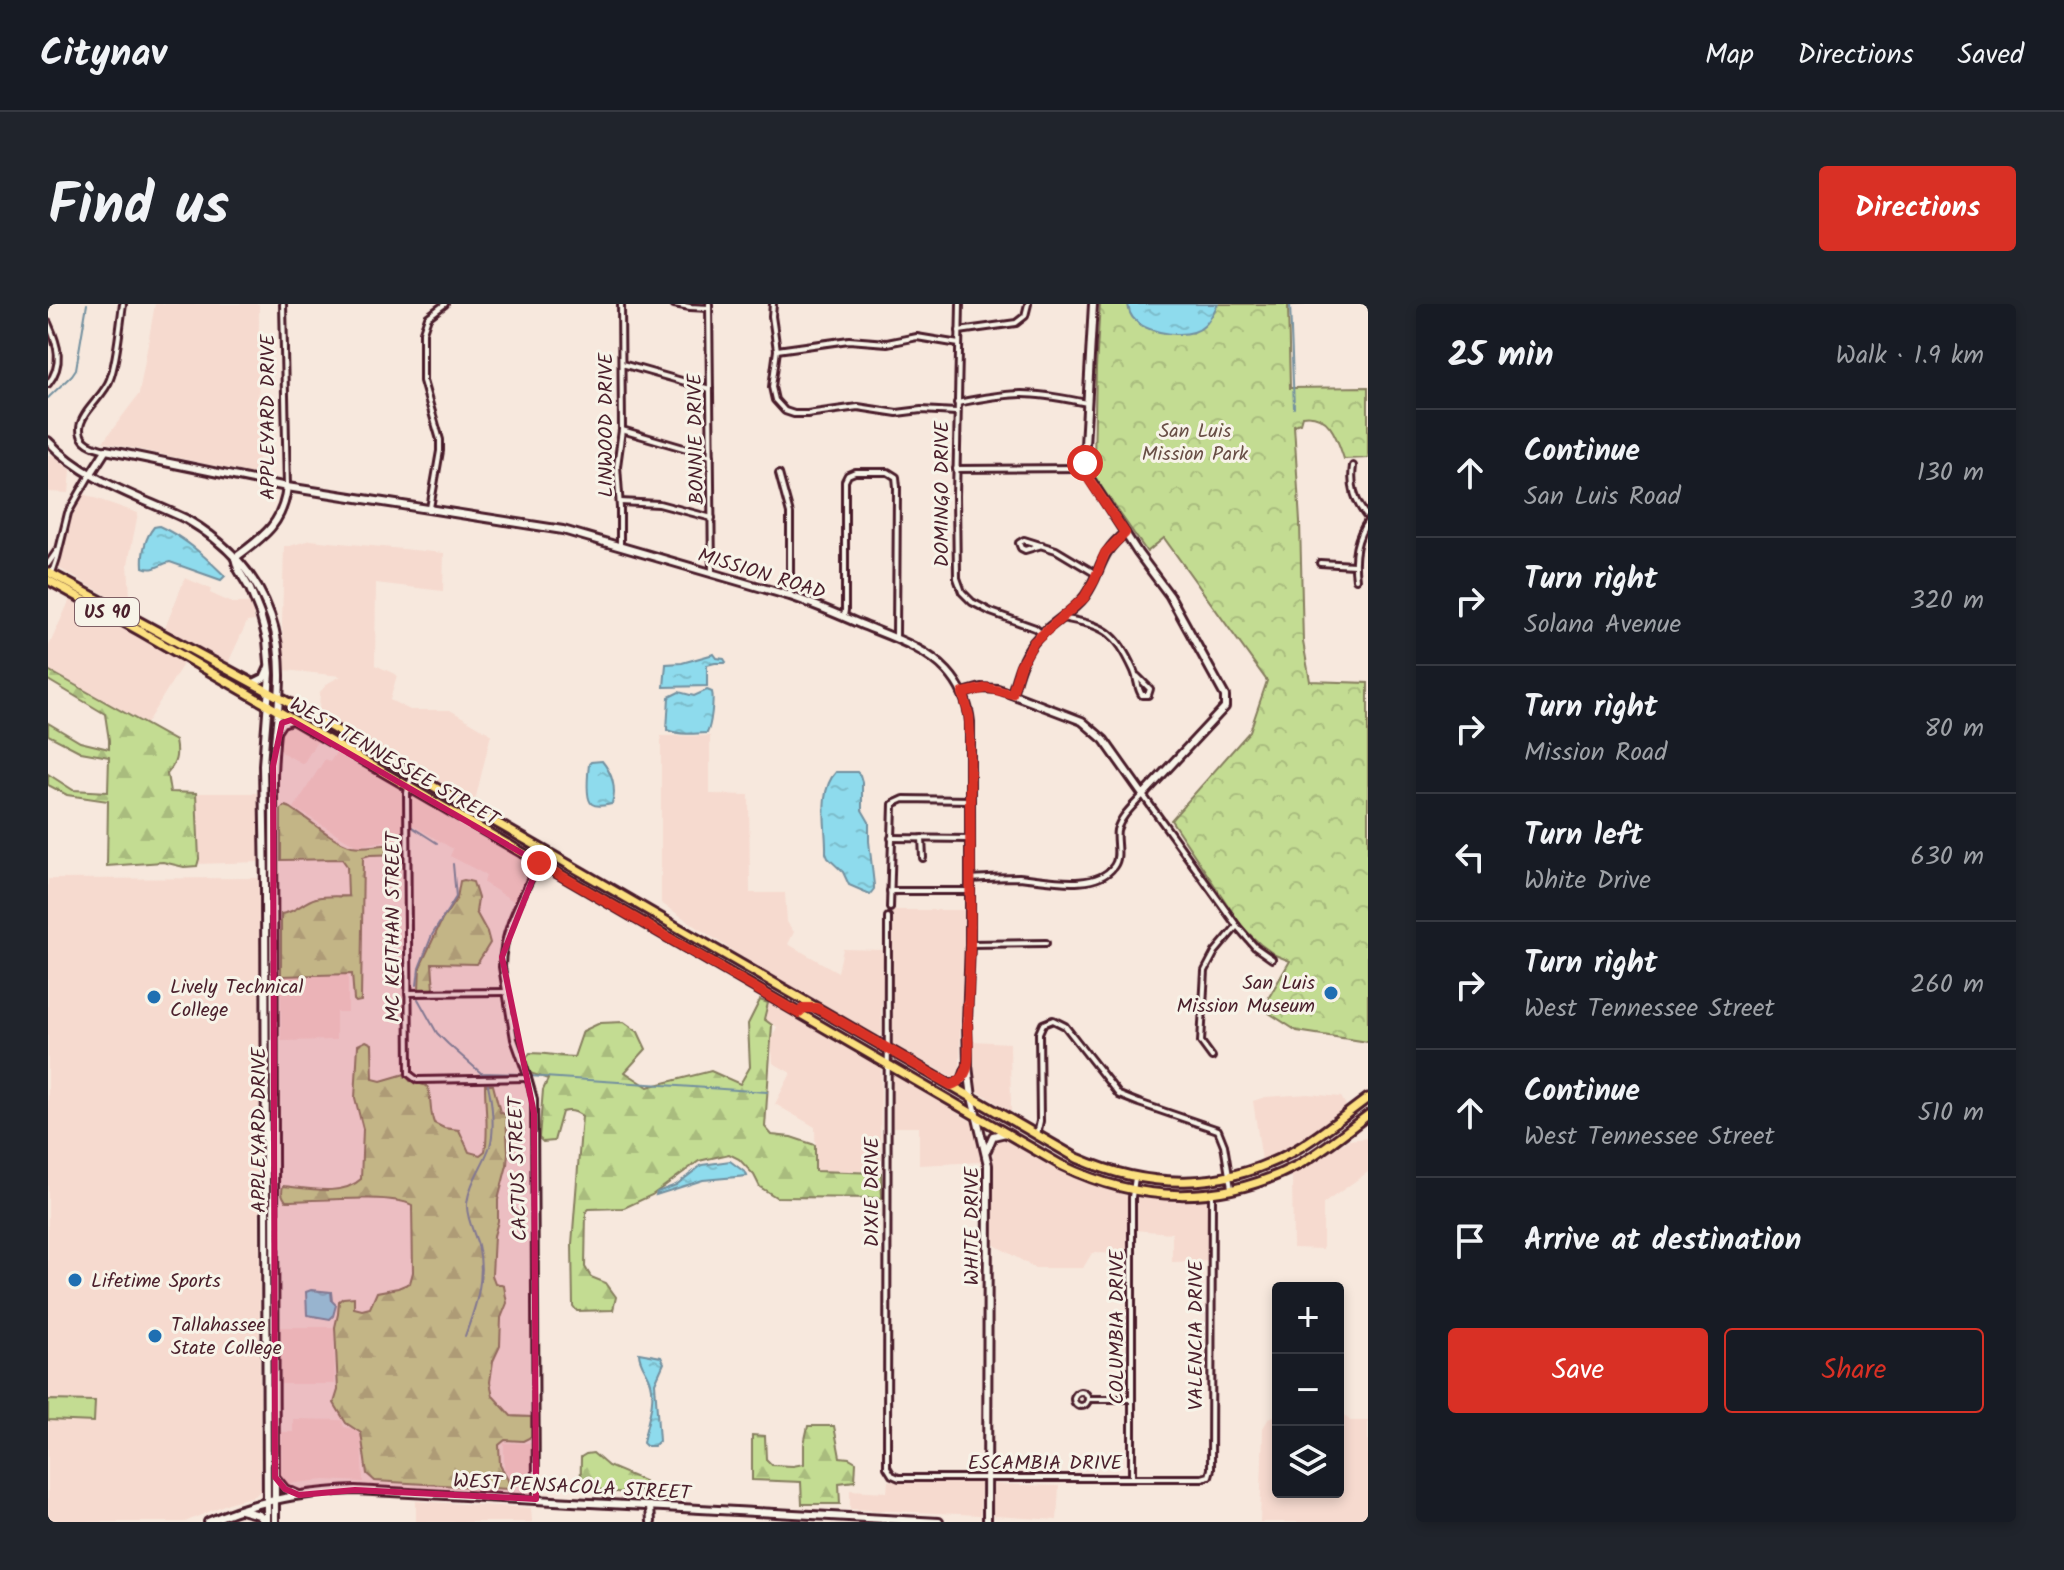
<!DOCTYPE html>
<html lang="en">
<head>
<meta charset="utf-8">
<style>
	:root { --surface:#171b24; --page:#20242c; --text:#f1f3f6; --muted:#9ea1a6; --line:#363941; --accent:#d93025 }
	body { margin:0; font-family:Kalam,sans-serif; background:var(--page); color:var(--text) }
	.controls { position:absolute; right:24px; bottom:24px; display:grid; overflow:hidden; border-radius:8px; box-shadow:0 4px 12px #0003 }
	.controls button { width:72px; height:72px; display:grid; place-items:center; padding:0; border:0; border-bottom:2px solid var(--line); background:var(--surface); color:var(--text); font:40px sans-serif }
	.stop { position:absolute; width:24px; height:24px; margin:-18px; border:6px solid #d93025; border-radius:50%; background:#fff }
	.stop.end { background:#d93025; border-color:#fff; box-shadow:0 2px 8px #0008 }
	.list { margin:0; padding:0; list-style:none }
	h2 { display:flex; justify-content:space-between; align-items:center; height:104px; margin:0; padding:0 32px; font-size:34px }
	h2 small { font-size:26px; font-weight:400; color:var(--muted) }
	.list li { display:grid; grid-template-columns:52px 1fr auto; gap:24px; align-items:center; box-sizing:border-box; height:128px; padding:0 32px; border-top:2px solid var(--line) }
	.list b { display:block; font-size:30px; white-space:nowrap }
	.list p { margin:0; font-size:26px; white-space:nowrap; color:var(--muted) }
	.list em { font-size:26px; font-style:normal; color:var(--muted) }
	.actions { display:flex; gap:16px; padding:24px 32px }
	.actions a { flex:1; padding:18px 0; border:2px solid var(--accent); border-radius:8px; text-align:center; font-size:28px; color:var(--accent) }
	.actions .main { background:var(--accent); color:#fff }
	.icon { flex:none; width:44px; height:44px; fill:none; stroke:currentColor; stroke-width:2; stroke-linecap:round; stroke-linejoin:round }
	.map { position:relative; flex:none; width:1320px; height:1218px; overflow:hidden; border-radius:8px }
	header { display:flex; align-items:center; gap:48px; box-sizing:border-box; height:112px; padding:0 40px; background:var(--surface); border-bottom:2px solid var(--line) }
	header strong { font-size:38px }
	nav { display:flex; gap:44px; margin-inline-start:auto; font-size:28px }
	.intro { display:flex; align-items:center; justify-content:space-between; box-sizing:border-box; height:192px; padding:0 48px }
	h1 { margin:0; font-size:56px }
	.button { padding:20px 36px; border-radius:8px; background:var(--accent); color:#fff; font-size:28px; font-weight:700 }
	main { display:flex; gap:48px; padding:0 48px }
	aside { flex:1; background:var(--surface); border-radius:8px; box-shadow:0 4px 12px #0003 }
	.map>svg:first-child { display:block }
</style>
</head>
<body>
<header>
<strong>Citynav</strong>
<nav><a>Map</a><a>Directions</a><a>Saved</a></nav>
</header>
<div class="intro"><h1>Find us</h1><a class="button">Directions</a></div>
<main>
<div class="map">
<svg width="1320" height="1218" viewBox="0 0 1320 1218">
	<defs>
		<pattern id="forest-firs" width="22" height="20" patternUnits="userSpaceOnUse" patternTransform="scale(2)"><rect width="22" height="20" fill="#c3dc92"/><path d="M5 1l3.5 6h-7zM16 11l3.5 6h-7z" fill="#a9bc7e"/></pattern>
		<pattern id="park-crowns" width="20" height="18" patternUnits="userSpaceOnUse" patternTransform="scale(2)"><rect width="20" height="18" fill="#c3dc92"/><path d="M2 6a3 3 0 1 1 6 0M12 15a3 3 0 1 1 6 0" fill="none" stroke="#a9bc7e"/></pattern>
		<pattern id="water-ripples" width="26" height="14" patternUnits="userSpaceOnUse" patternTransform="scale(2)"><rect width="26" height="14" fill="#8edbed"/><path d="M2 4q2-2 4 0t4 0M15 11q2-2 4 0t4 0" fill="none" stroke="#7cbccb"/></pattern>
	</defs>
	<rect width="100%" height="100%" fill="#f7e8dd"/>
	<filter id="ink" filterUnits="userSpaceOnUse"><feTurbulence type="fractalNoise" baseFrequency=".0125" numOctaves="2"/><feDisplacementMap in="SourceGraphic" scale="16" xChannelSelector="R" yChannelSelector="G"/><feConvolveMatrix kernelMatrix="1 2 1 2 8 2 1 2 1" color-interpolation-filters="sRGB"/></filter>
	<g filter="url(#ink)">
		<!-- built -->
		<g fill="#f6dacf">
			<path d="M107 0H211L210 171 55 138 91 90Z"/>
			<path d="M0 151H6L23 166 21 189 0 188Z"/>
			<path d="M35 190 90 209 80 260 82 292 75 301 9 263 25 208Z"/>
			<path d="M262 236 396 249 395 287 328 279 327 361 349 371 342 396 362 406H402L443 430 427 497 290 422 271 408 272 388 280 379 293 372 237 366 234 320 236 242H242Z"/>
			<path d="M137 274 163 285 162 289 184 299H202L207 317 199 318 180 359 117 324Z"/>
			<path d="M23 293 95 334 135 360 98 420 0 366V344Z"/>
			<path d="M240 420 270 436 255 460 235 449 232 445 234 426Z"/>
			<path d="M613 432H662V490L701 491 702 589H737L739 618 746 628 740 640 790 668 795 645 836 646V693L833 703 834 728 831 732H828L721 671 613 599Z"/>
			<path d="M289 447 356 485 355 534 309 542 246 504 277 455 282 458Z"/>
			<path d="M148 489H210L213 558 148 560Z"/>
			<path d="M367 492 485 561 467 598 436 579 438 571 402 552 405 545 361 519 362 499 363 495Z"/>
			<path d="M211 574 212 1187 207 1192 183 1198 137 1218H0V575Z"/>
			<path d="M839 606H917L916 656 912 722V766L906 774 842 739Z"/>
			<path d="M233 670H300V708H288V736L233 737Z"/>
			<path d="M721 697 833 762 832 867H768L767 823 727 800 743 769 725 759 723 735 729 723 717 715Z"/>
			<path d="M925 737 962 739 963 808 928 786 925 771Z"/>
			<path d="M846 770 924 818 927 822 932 840 933 858 871 861V823H845L844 775Z"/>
			<path d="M1260 790 1293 793 1299 803 1250 839 1214 857 1205 797 1217 793Z"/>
			<path d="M950 834 959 836 979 849 1036 877 1079 891V950L1044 949 1035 964H987L945 940V840Z"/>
			<path d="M1320 834V868L1275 900V945L1245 944 1244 870 1301 836Z"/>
			<path d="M1088 893 1125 896 1158 895 1160 899 1161 957 1124 958V929L1085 926 1086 903Z"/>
			<path d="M232 1023H286L287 1080H233Z"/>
			<path d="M1230 1110V1188H1290V1110H1296L1302 1117H1320V1218H1212L1215 1124 1221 1114Z"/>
			<path d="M245 1115 294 1116 296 1123 303 1124 313 1131 315 1178 277 1176 238 1180 233 1172 234 1128H245Z"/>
			<path d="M456 1139H486L485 1185 483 1186 456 1166Z"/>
			<path d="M840 1177 930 1178 933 1180 932 1211 802 1205V1186L839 1188Z"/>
			<path d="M945 1180 1011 1182 1009 1216 947 1212 944 1209Z"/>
			<path d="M368 1197 483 1204 484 1218H368Z"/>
		</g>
		<!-- forest -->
		<g fill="url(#forest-firs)" stroke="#867e5e" stroke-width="2">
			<path d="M0 366 127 437C130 452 128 459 119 470L122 488 148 489 151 555 149 562 136 563 115 558 59 562 60 497 19 491 0 481V470L25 486 60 488 61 453 33 448 0 431V419L32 438 61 445V436L57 410 0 376Z"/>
			<path d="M237 502 243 504C260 515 285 537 304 542 318 545 334 539 349 541L355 547 354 550 322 551 315 553 313 697 308 698 306 696 304 670 233 672V610C249 608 254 598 268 594 278 591 290 593 300 592L299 562 294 555 233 556V505Z"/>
			<path d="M416 576 425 578 430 594 428 608 439 628 442 639 429 660 384 659 386 685H371L372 663 394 616 409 594 412 577Z"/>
			<path d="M712 696 720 699 716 715 724 721 717 823 724 831 743 833 767 841V867L833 869 834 894 728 893 712 883 706 871 691 855 681 850 651 857 604 891 576 904 541 905 538 908 537 963 543 973 558 979 568 993 565 1006 529 1007 525 1002 524 940 534 812C528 807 521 806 514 808L506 837 495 838 491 834 495 786 500 775 482 769 478 755 482 749C497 749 511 752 526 753L535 727 552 719 576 718 590 728 598 745 577 768 600 783 663 767 692 780 702 763 700 720Z"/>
			<path d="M318 737 324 740 325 775 333 777 357 770 362 777 379 782C384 790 381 807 386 819L396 824 411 826 421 848 432 851 437 847C441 826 437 804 437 781H445L452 808 458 811 460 848 459 861 450 896V917L446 932 444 971 447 979 456 982 459 999 453 1014 452 1042 445 1057 442 1078 445 1092 463 1112 483 1113V1133L475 1137 457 1136 451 1141 452 1161 461 1178 460 1185 327 1177 319 1170 313 1129 298 1119 286 1099 290 1086 287 1023 290 1010 291 997 295 994 306 993V1004L314 1006 322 1004 329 988 350 984 362 979 365 968 364 901C343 889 265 897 238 897 234 892 233 889 235 882 258 884 294 893 313 875L315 825 307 794 310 741Z"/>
			<path d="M760 1122H786L792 1153 801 1154 808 1158 807 1177 791 1179 792 1200H754L753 1178 704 1176V1131L717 1132 718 1155 724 1161 745 1162 756 1160V1140Z"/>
			<path d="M545 1149 560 1162 596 1177 599 1180 596 1186 593 1188 588 1179H579L574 1188C567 1189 562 1187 554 1186 529 1182 533 1176 533 1153L538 1150Z"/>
		</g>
		<!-- park -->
		<path fill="url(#park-crowns)" stroke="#867e5e" stroke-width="2" d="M1052 0H1258L1240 1 1242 84 1320 83V154L1296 155C1289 134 1282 108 1254 112L1252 119 1246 121 1252 218 1255 338 1262 377 1320 379V738L1249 727 1221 709V693L1242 657 1227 651 1212 640 1195 624 1123 516 1202 427 1219 377 1116 234 1099 248 1047 174 1046 157 1048 64Z"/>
		<!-- pitch -->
		<path fill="#c3dc92" stroke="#867e5e" stroke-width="2" d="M0 1096 47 1097 46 1118 0 1116Z"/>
		<!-- water -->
		<g fill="url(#water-ripples)" stroke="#73909f" stroke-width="2">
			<path d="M1080 0H1170C1166 7 1162 17 1156 22 1142 36 1101 30 1088 17 1082 12 1081 7 1080 0Z"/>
			<path d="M111 222C138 234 156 252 177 272L173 276 122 258C111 260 107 268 95 263 94 249 97 234 106 223Z"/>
			<path d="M666 350 669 354 676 355 678 358 677 359H667L659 361V382L616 383 618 360 634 359Z"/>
			<path d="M659 386 664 388C666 395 663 422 659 429 646 430 631 431 619 426L621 393 631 388 646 392Z"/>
			<path d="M554 457C564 469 569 485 564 500 558 501 550 504 544 500 537 495 540 469 541 460L543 458Z"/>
			<path d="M788 468H809L812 471 814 478V506L821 518V537L826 581V585L822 590 801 581 795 568 780 554 778 549C779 525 769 488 788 468Z"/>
			<path d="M682 857 698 869 699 872 655 876 608 891 609 888 628 881 654 861Z"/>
			<path d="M263 986 283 988 284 997 288 1001 285 1012 282 1015 259 1011 258 988Z"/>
			<path d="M591 1049 613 1053 616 1059 607 1079 611 1137 606 1142H598L595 1139C598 1120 608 1098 603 1079 600 1068 591 1060 591 1049Z"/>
		</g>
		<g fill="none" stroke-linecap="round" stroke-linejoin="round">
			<!-- stream -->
			<g stroke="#73909f" stroke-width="2">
				<path d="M1242 0 1246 104"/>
				<path d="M0 94 24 71 28 65 39 0"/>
				<path d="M364 523 389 539"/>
				<path d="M369 681 371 664 384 631 408 593 405 560"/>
				<path d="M370 695 389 729 400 740 433 769 474 770"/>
				<path d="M481 772 719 788"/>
				<path d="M417 1032C428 1002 438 973 430 941 426 928 418 913 419 900 421 879 435 862 442 842 447 826 444 797 440 781"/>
			</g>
			<defs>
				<g id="street">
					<path d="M235 0 239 183"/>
					<path d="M626 0 642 3 661 4"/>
					<path d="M661 0 664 269"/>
					<path d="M725 0 724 12 729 46 724 83 727 96 737 107 746 110H759L810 103 849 109 873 106 908 108"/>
					<path d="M912 0 908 192 909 274 914 288 924 298 943 308 987 324 994 330"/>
					<path d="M0 19C10 41 16 60 0 80"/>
					<path d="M911 27 968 19 977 12 980 0"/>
					<path d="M729 46 801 36 839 39 869 33 911 40"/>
					<path d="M574 60 662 85"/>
					<path d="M909 99C931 95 952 90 974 90 996 90 1018 95 1039 99"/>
					<path d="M574 126 663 152"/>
					<path d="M58 146C46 143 31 139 32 124 33 108 57 91 62 75 69 57 72 21 75 0"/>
					<path d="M1305 162C1302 183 1307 198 1320 214"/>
					<path d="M908 165 1037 164"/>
					<path d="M731 170 742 210V292"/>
					<path d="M572 198 611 200 664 214"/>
					<path d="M382 204 392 147V136L375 77V28L380 13 397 0"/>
					<path d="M994 241 977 246 973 244 971 239 976 236 1008 246 1048 270"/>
					<path d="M572 243V204L569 162 574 126 573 0"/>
					<path d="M1272 259 1306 261"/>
					<path d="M0 260 9 247"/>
					<path d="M4 269 9 254 20 209 42 171"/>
					<path d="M1308 275C1305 254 1307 235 1320 217"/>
					<path d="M796 313 797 306V177L800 171 807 168H840L848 173 849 183 848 333"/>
					<path d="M1014 314C1057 322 1067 326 1086 367 1090 376 1089 384 1094 391H1100L1102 385 1089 372"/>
					<path d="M365 471 360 483 359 489 361 770 369 776 480 774"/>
					<path d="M843 534 921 535"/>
					<path d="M874 534 875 554"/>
					<path d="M922 575C938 574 955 573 971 573 997 575 1048 588 1066 562 1073 553 1067 537 1069 526 1073 512 1085 502 1095 491L1189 622 1207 643 1224 655"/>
					<path d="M842 587H922"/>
					<path d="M842 604 845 500 856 495 922 496"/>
					<path d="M840 613 839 1163 844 1171 851 1174H1154L1161 1172 1163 1165 1164 889"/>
					<path d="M922 640 998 639"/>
					<path d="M360 689 458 688"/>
					<path d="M1164 753 1153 738 1157 667 1167 648 1189 622"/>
					<path d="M989 831 992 817 991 729 995 720 1005 716 1017 722 1071 791 1091 799 1170 826 1176 841 1183 884"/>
					<circle cx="1033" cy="1095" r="7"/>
					<path d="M1040 1095H1084"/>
					<path d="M1084 1174V893L1087 874"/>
					<path d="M488 1195 486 795 480 774 466 735 454 663C454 623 480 583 496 547"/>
				</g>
				<g id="secondary">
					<path d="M0 137C38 177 89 192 138 215 198 250 232 300 232 371 232 406 225 440 225 475L227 1218"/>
					<path d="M42 171 58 146 239 183 515 226 742 292C766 300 789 310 812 320 841 332 877 343 899 367 912 381 920 399 922 418V640L919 717 920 762 924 793 940 861 939 1218"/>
					<path d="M187 254 190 265 202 285 212 310 219 336 222 369 215 461 217 582 219 1218"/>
					<path d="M187 254C215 233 235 220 239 183"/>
					<path d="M206 379 216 374 221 363"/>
					<path d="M915 389 933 384 950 385 1034 417 1056 436 1095 491 1177 403V392L1122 292 1090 249 1039 170 1037 141 1045 0"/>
					<path d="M964 390C969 372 974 353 986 338 1000 320 1023 311 1037 292 1054 268 1050 250 1077 229"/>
					<path d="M228 428 234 419 243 416"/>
					<path d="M903 781 914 776 918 765"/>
					<path d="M939 846 945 832 958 829"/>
					<path d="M228 1174 237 1185 251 1191"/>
					<path d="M602 1202 603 1218"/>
					<path d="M193 1206 211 1211 217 1218"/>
					<path d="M160 1218C206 1197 256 1188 307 1186L891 1218"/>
				</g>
				<g id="primary">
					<path d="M0 268 236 396 1029 854C1100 885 1174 887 1244 848 1271 833 1295 812 1320 794"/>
					<path d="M0 276 92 327 1013 861C1091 899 1173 902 1250 861 1275 847 1297 828 1320 811"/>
				</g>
			</defs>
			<!-- street casing -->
			<use href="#street" stroke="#4a1f2b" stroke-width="10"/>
			<!-- secondary casing -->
			<use href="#secondary" stroke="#4a1f2b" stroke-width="12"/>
			<!-- primary casing -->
			<use href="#primary" stroke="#4a1f2b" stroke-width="13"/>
			<!-- street -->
			<use href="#street" stroke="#f7f3e8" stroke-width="4"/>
			<!-- secondary -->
			<use href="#secondary" stroke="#f7f3e8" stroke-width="6"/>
			<!-- primary -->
			<use href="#primary" stroke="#fce080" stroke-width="7"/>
		</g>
	</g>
	<g fill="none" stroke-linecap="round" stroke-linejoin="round" filter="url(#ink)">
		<!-- route -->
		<path stroke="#d93025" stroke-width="10" d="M491 559 750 709 756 704H769L903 781C912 778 916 773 919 764 923 747 918 721 920 702 925 612 921 521 922 430L921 412 915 389 939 384 964 390 972 362 986 338 1036 294 1046 277 1057 249 1077 229 1040 174 1037 159"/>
	</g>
	<!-- marked area -->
	<path fill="#c2185b" fill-opacity="0.2" stroke="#c2185b" stroke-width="6" stroke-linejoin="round" d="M243 416 491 559 454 653 486 809 488 1195 307 1186 251 1191 237 1185 227 1173 225 462 234 419Z"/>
	<!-- markers -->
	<g fill="#1f6fb2" stroke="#f7f3e8" stroke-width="3">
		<circle cx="1283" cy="689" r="8"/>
		<circle cx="106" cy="693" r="8"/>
		<circle cx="27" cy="976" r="8"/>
		<circle cx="107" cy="1032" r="8"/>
	</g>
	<g text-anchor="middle" stroke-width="6" stroke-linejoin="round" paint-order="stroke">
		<!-- shield labels -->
		<rect fill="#f7f3e8" stroke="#7e5f64" stroke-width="2" x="27" y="294" width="64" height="28" rx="6"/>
		<g font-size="18" font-weight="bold" fill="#4a1f2b">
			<text x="59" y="314">US 90</text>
		</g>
		<!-- street labels -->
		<g font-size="20" fill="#4a1f2b" stroke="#f7f3e8">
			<text transform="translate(219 113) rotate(-90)" y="7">APPLEYARD DRIVE</text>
			<text transform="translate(557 121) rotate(-90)" y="7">LINWOOD DRIVE</text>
			<text transform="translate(647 135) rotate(-91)" y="7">BONNIE DRIVE</text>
			<text transform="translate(893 190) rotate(-90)" y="7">DOMINGO DRIVE</text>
			<text transform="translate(714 269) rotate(17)" y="7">MISSION ROAD</text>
			<text transform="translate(347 457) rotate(30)" y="7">WEST TENNESSEE STREET</text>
			<text transform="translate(344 623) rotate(-90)" y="7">MC KEITHAN STREET</text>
			<text transform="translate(210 826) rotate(-90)" y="7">APPLEYARD DRIVE</text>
			<text transform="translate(469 865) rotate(-92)" y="7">CACTUS STREET</text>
			<text transform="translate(823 888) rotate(-90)" y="7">DIXIE DRIVE</text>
			<text transform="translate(923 922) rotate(-90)" y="7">WHITE DRIVE</text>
			<text transform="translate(1068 1023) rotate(-90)" y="7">COLUMBIA DRIVE</text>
			<text transform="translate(1147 1031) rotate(-90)" y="7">VALENCIA DRIVE</text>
			<text x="997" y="1165">ESCAMBIA DRIVE</text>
			<text transform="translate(524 1182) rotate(3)" y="7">WEST PENSACOLA STREET</text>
		</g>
		<!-- park labels -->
		<g font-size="20" fill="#684e45" stroke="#f7f3e8">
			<text x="1147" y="133">San Luis<tspan x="1147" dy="23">Mission Park</tspan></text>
		</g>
		<!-- poi labels -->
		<g font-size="20" fill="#4a1f2b" stroke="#f7f3e8" text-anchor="start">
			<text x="1267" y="685" text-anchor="end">San Luis<tspan x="1267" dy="23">Mission Museum</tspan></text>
			<text x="122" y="689">Lively Technical<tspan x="122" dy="23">College</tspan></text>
			<text x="43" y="983">Lifetime Sports</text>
			<text x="123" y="1027">Tallahassee<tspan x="123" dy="23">State College</tspan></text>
		</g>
	</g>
</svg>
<div class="controls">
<button>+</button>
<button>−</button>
<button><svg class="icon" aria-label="layers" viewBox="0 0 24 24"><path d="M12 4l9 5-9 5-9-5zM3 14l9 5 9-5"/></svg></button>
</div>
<div class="stop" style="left:1037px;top:159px"></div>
<div class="stop end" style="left:491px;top:559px"></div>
</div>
<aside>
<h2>25 min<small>Walk · 1.9 km</small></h2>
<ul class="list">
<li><svg class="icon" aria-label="ahead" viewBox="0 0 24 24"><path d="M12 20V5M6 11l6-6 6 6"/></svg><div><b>Continue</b><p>San Luis Road</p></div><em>130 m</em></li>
<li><svg class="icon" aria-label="right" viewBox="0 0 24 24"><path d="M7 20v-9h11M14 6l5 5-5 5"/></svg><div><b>Turn right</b><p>Solana Avenue</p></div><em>320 m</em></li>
<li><svg class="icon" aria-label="right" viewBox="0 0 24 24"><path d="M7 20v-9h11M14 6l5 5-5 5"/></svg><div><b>Turn right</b><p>Mission Road</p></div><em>80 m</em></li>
<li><svg class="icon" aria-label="left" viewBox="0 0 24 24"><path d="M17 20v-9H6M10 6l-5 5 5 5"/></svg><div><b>Turn left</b><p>White Drive</p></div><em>630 m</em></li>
<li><svg class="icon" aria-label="right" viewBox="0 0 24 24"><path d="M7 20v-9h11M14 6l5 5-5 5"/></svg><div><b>Turn right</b><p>West Tennessee Street</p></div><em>260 m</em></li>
<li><svg class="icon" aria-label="ahead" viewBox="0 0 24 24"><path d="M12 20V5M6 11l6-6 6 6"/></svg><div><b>Continue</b><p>West Tennessee Street</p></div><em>510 m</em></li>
<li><svg class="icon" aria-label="arrive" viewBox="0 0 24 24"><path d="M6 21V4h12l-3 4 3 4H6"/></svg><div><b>Arrive at destination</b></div></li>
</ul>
<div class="actions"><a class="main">Save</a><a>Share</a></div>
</aside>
</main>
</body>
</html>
